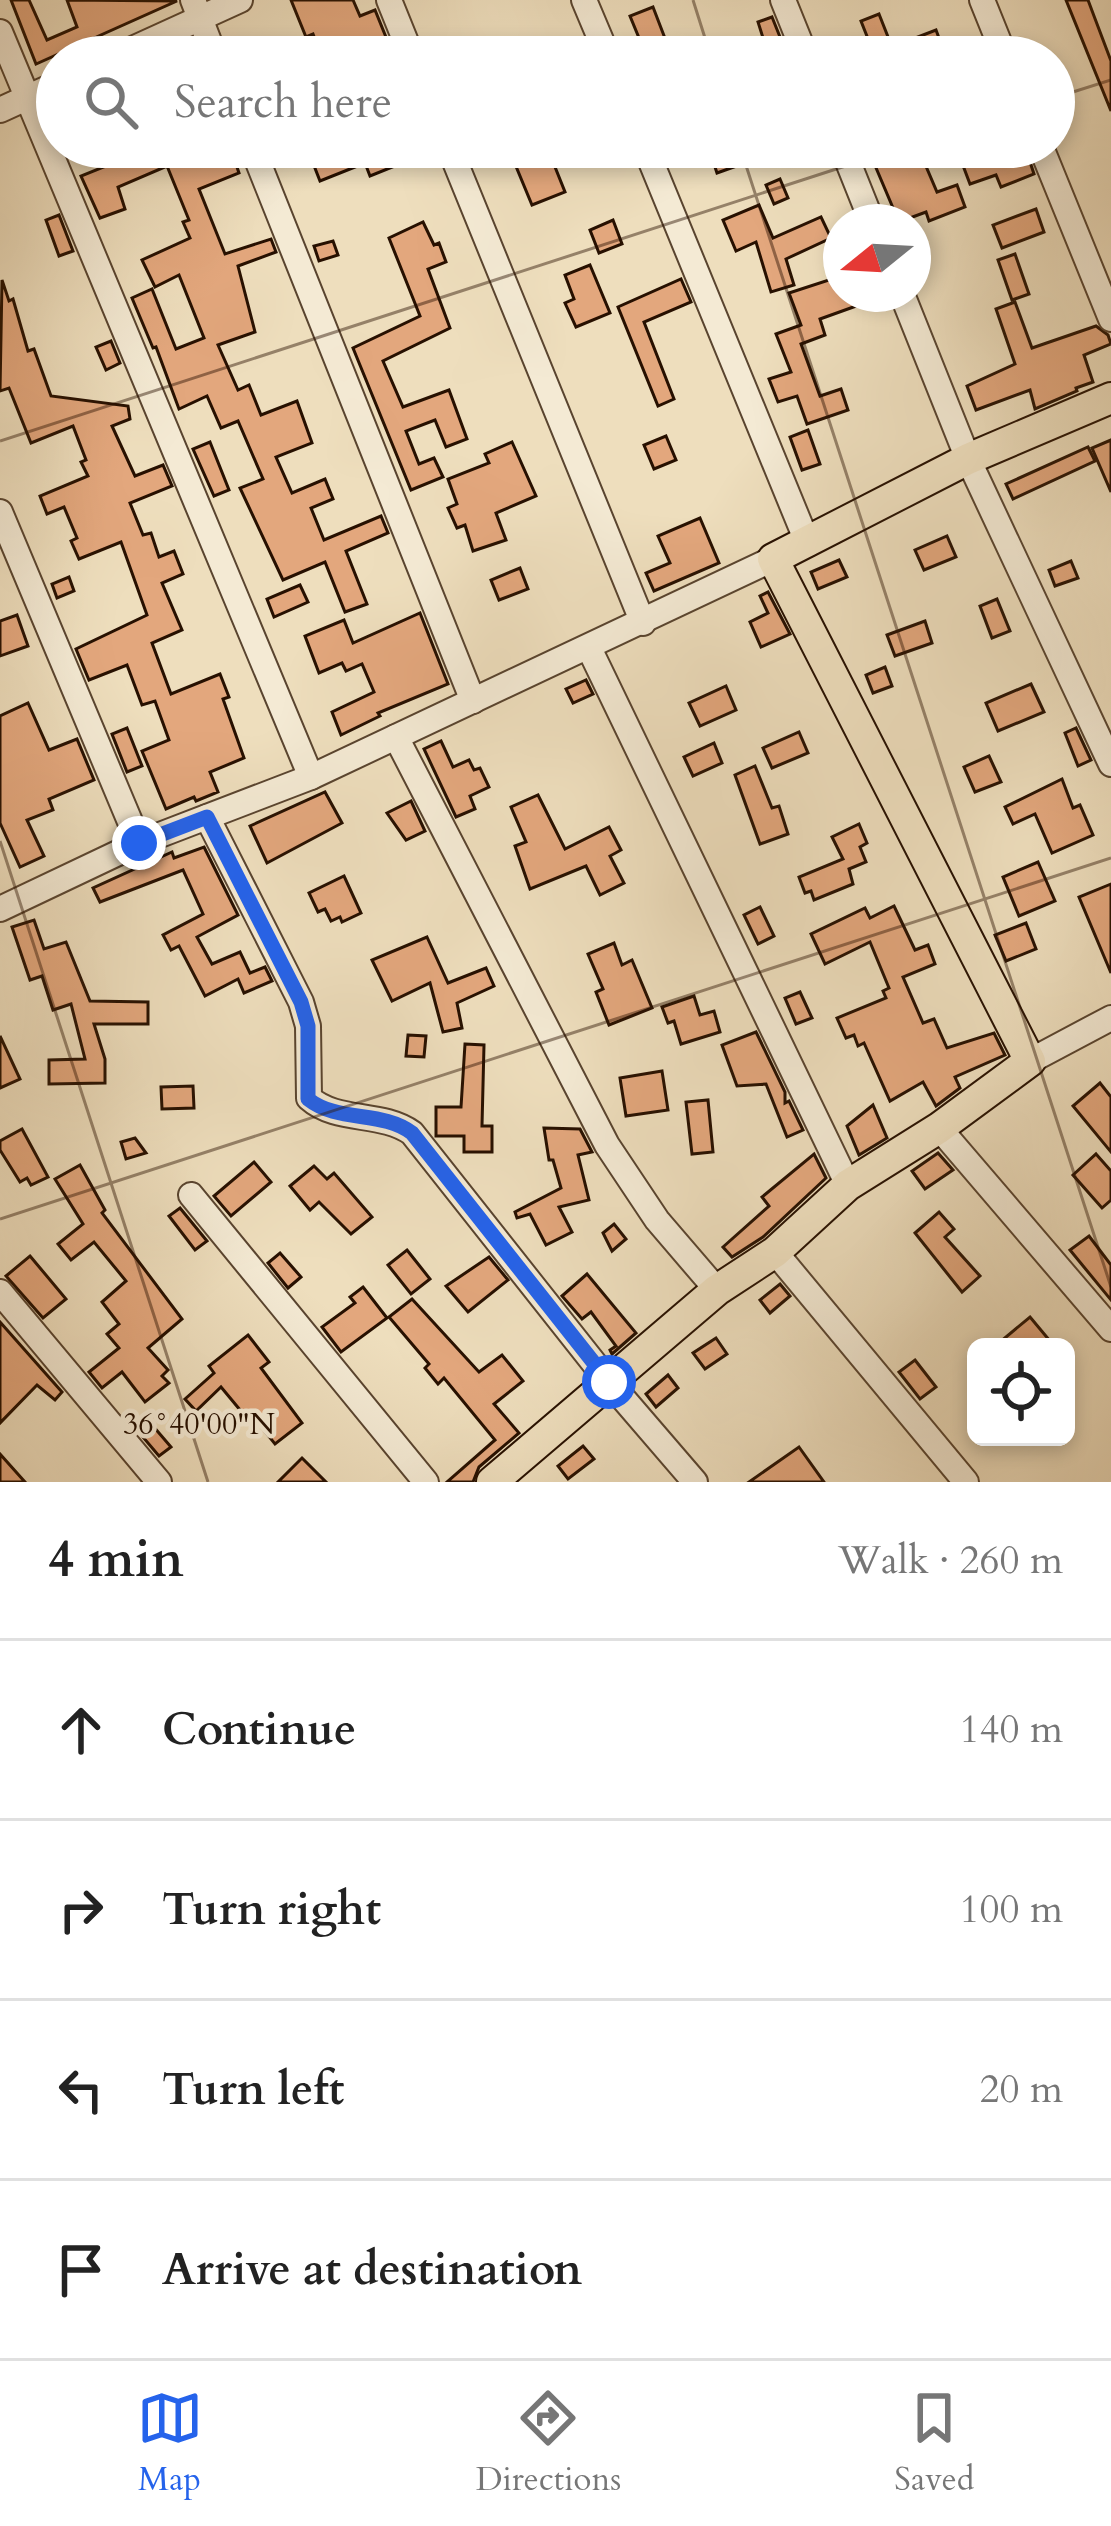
<!DOCTYPE html>
<html lang="en">
<head>
<meta charset="utf-8">
<style>
	:root { --surface:#fff; --page:#f6f6f6; --text:#222; --muted:#767676; --line:#e0e0e0; --accent:#2563eb }
	body { margin:0; font-family:Cardo,serif; background:var(--page); color:var(--text) }
	.controls { position:absolute; right:36px; bottom:36px; display:grid; overflow:hidden; border-radius:18px; box-shadow:0 6px 18px #0003 }
	.controls button { width:108px; height:108px; display:grid; place-items:center; padding:0; border:0; border-bottom:3px solid var(--line); background:var(--surface); color:var(--text); font:60px sans-serif }
	.compass { position:absolute; left:823px; top:204px; width:108px; height:108px; border-radius:50%; background:var(--surface); box-shadow:0 6px 18px #0003; rotate:252deg }
	.stop { position:absolute; width:36px; height:36px; margin:-27px; border:9px solid #2563eb; border-radius:50%; background:#fff }
	.stop.end { background:#2563eb; border-color:#fff; box-shadow:0 3px 12px #0008 }
	.list { margin:0; padding:0; list-style:none }
	h2 { display:flex; justify-content:space-between; align-items:center; height:156px; margin:0; padding:0 48px; font-size:51px }
	h2 small { font-size:39px; font-weight:400; color:var(--muted) }
	.list li { display:grid; grid-template-columns:78px 1fr auto; gap:36px; align-items:center; box-sizing:border-box; height:180px; padding:0 48px; border-top:3px solid var(--line) }
	.list b { display:block; font-size:45px; white-space:nowrap }
	.list em { font-size:39px; font-style:normal; color:var(--muted) }
	.icon { flex:none; width:66px; height:66px; fill:none; stroke:currentColor; stroke-width:2; stroke-linecap:round; stroke-linejoin:round }
	.map { position:relative; flex:none; width:1111px; height:1482px; overflow:hidden }
	.search { position:absolute; background:var(--surface); box-shadow:0 6px 18px #0003; left:36px; right:36px; top:36px; height:132px; display:flex; align-items:center; gap:30px; box-sizing:border-box; padding:0 42px; border-radius:66px; color:var(--muted); font-size:45px }
	.sheet { height:876px; background:var(--surface) }
	nav { display:flex; justify-content:space-around; align-items:center; box-sizing:border-box; height:168px; border-top:3px solid var(--line); background:var(--surface); font-size:33px; color:var(--muted) }
	nav a { display:grid; justify-items:center; gap:6px }
	nav .on { color:var(--accent) }
	.map>svg:first-child { display:block }
</style>
</head>
<body>
<div class="map">
<svg width="1111" height="1482" viewBox="0 0 1111 1482">
	<rect width="100%" height="100%" fill="#eedebd"/>
	<filter id="stains"><feTurbulence type="fractalNoise" baseFrequency=".00167" numOctaves="4"/><feColorMatrix values="0 0 0 0 .2 0 0 0 0 .09 0 0 0 0 .02 0 0 0 .5 -.17"/></filter>
	<radialGradient id="worn" r=".72"><stop offset=".6" stop-color="#630" stop-opacity="0"/><stop offset="1" stop-color="#630" stop-opacity=".3"/></radialGradient>
	<!-- building -->
	<g fill="#e3a77d" stroke="#271000" stroke-width="3">
		<path d="M11 0H29L47 40 77 27 67 0 177 1 36 64Z"/>
		<path d="M291 0H353L360 16 375 10 394 57H322L313 34 306 37Z"/>
		<path d="M1066 0H1088L1094 16 1111 61V111Z"/>
		<path d="M653 7 666 41 644 50 630 16Z"/>
		<path d="M879 14 892 47 936 30 946 57H869L874 54 861 21Z"/>
		<path d="M772 17 784 47 787 57H769L758 22Z"/>
		<path d="M704 39 710 57H658L657 53Z"/>
		<path d="M122 147H230L239 173 199 189 225 254 271 239 276 252 238 266 255 332 218 345 238 390 249 385 261 415 297 401 312 443 276 457 292 493 325 479 333 499 311 508 324 540 381 516 388 533 346 551 367 604 345 612 325 562 283 580 240 488 263 479 238 421 221 428 207 396 179 409 156 347 153 348 132 298 152 289 176 349 204 338 179 275 155 287 142 260 190 238 183 222 189 220 167 166 118 187 125 209 100 218 81 176 126 158Z"/>
		<path d="M352 147H403L394 151 400 164 370 176 365 163 320 181 313 163Z"/>
		<path d="M508 147H547L565 192 532 205Z"/>
		<path d="M956 147H1025L1034 174 1001 187 996 175 970 184Z"/>
		<path d="M740 148 745 163 717 173 712 158Z"/>
		<path d="M894 154 899 166 922 157 937 192 957 185 965 207 929 221 926 212 899 222 874 163Z"/>
		<path d="M780 179 788 198 774 204 766 185Z"/>
		<path d="M759 205 773 238 821 217 831 238 786 259 794 285 771 292 756 242 736 251 723 220Z"/>
		<path d="M1036 209 1044 232 1002 248 993 225Z"/>
		<path d="M59 215 73 251 59 256 46 220Z"/>
		<path d="M613 220 622 244 599 253 590 230Z"/>
		<path d="M423 222 434 245 439 243 446 262 428 269 450 328 383 361 403 407 449 390 467 439 446 447 435 420 406 431 419 464 434 458 443 477 411 490 353 348 420 316 389 238Z"/>
		<path d="M333 241 338 255 319 261 314 246Z"/>
		<path d="M1015 254 1029 294 1012 300 998 260Z"/>
		<path d="M590 265 610 313 576 327 565 303 574 299 565 275Z"/>
		<path d="M841 276V294L884 296 820 319 825 335 801 344 820 396 841 389 848 410 807 424 797 396 778 402 769 379 791 372 776 334 801 325 789 293Z"/>
		<path d="M681 279 691 302 644 322 674 399 658 406 618 307Z"/>
		<path d="M2 280 9 301 13 299 28 351 34 349 51 396 128 406 130 419 112 426 135 476 163 465 172 486 130 503 143 535 151 533 159 557 174 551 183 574 162 583 182 630 152 643 171 694 220 674 229 697 223 699 244 758 210 772 218 792 196 801 194 797 166 809 142 751 169 740 155 701 142 705 127 665 89 680 76 649 147 615 121 542 79 559 71 541 77 538 64 507 47 514 40 496 88 476 81 462 86 460 73 426 31 443 9 388 0 391Z"/>
		<path d="M1015 302 1032 348 1096 326 1108 335 1111 344 1084 355 1093 382 1076 388 1077 391 1035 409 1030 390 976 410 967 386 1015 364 996 309Z"/>
		<path d="M111 341 120 363 106 370 96 347Z"/>
		<path d="M808 430 820 464 802 470 790 437Z"/>
		<path d="M666 436 676 460 654 469 644 445Z"/>
		<path d="M1111 440V492L1092 448Z"/>
		<path d="M210 442 229 490 214 496 193 449Z"/>
		<path d="M512 442 536 496 496 513 506 540 473 551 465 525 457 528 448 508 457 504 448 479 489 463 485 454Z"/>
		<path d="M1088 447 1095 461 1013 499 1006 484Z"/>
		<path d="M700 518 719 563 654 591 646 573 670 563 658 536Z"/>
		<path d="M947 536 956 557 924 570 915 550Z"/>
		<path d="M839 560 847 577 818 589 811 572Z"/>
		<path d="M1071 561 1078 578 1055 586 1049 570Z"/>
		<path d="M520 568 528 589 499 600 491 580Z"/>
		<path d="M69 577 74 591 57 598 52 584Z"/>
		<path d="M300 585 308 602 274 617 267 599Z"/>
		<path d="M768 592 790 634 761 647 750 622 768 613 760 596Z"/>
		<path d="M997 599 1010 631 992 638 980 606Z"/>
		<path d="M420 613 448 684 378 713 380 716 341 735 332 712 374 692 362 664 346 671 342 663 319 673 305 636 344 620 353 643Z"/>
		<path d="M17 615 28 646 0 656V621Z"/>
		<path d="M925 621 932 643 895 656 887 635Z"/>
		<path d="M885 667 892 686 873 693 866 675Z"/>
		<path d="M586 680 593 694 573 703 566 689Z"/>
		<path d="M1031 684 1044 712 998 731 986 703Z"/>
		<path d="M726 686 736 710 700 726 689 703Z"/>
		<path d="M28 703 49 750 77 739 94 780 49 799 53 810 27 820 44 856 20 867 0 823V716Z"/>
		<path d="M127 728 142 766 127 772 112 734Z"/>
		<path d="M1076 728 1091 760 1078 766 1065 733Z"/>
		<path d="M799 732 808 753 772 768 763 748Z"/>
		<path d="M441 741 453 767 469 760 474 770 480 768 489 787 470 796 475 809 456 817 424 749Z"/>
		<path d="M714 743 722 763 693 776 684 757Z"/>
		<path d="M989 756 1001 782 975 792 964 767Z"/>
		<path d="M755 766 772 808 779 806 788 834 760 844 735 775Z"/>
		<path d="M1062 779 1073 808 1080 805 1093 835 1052 853 1035 814 1013 824 1005 807Z"/>
		<path d="M325 792 342 823 267 863 250 826Z"/>
		<path d="M538 795 565 849 609 827 621 850 610 856 624 883 600 895 586 866 530 889 515 846 526 842 511 807Z"/>
		<path d="M411 801 425 831 406 840 387 813Z"/>
		<path d="M859 824 867 843 860 847 866 862 849 869 853 884 814 900 811 891 805 893 799 877 843 859 832 837Z"/>
		<path d="M204 847 238 915 197 937 212 964 240 952 250 973 265 967 272 981 244 993 238 979 205 996 179 946 171 950 163 935 203 914 183 870 100 902 93 888 172 852 174 858Z"/>
		<path d="M1038 862 1055 901 1019 916 1003 877Z"/>
		<path d="M344 876 361 913 342 922 340 917 331 921 325 909 318 912 309 893Z"/>
		<path d="M1111 884V973L1079 897Z"/>
		<path d="M894 906 915 950 928 945 935 964 903 977 923 1023 934 1019 947 1048 994 1033 1005 1055 955 1077 960 1088 936 1106 923 1082 890 1101 864 1043 858 1046 854 1035 846 1038 837 1018 886 998 883 991 889 988 870 942 825 964 811 934 865 908 870 918Z"/>
		<path d="M760 907 774 936 758 944 744 915Z"/>
		<path d="M34 920 44 949 66 942 90 1001 148 1002V1024H94L105 1059V1083L49 1084V1060L85 1059 71 1004 53 1010 42 976 30 980 12 927Z"/>
		<path d="M1026 923 1036 949 1006 961 995 935Z"/>
		<path d="M427 937 448 983 486 968 494 986 457 1003 462 1028 443 1032 430 983 392 1001 372 960Z"/>
		<path d="M614 943 622 965 632 960 652 1008 609 1025 596 992 603 989 588 954Z"/>
		<path d="M800 992 812 1018 796 1024 785 998Z"/>
		<path d="M694 996 700 1015 714 1011 720 1032 681 1044 674 1021 668 1023 662 1007Z"/>
		<path d="M756 1032 785 1092V1103L789 1101 803 1130 787 1137 766 1084 737 1086 722 1045Z"/>
		<path d="M408 1035 426 1036 424 1057 406 1056Z"/>
		<path d="M0 1036 20 1079 0 1088Z"/>
		<path d="M465 1044 484 1045 482 1126H492V1152H464V1136H436V1107H461Z"/>
		<path d="M662 1071 668 1110 626 1116 620 1078Z"/>
		<path d="M1100 1083 1111 1097V1152L1073 1106Z"/>
		<path d="M193 1086 194 1108 162 1109 161 1087Z"/>
		<path d="M708 1100 713 1152 692 1154 686 1102Z"/>
		<path d="M873 1105 887 1138 859 1155 847 1126Z"/>
		<path d="M544 1128 580 1129 592 1152 578 1155 589 1200 559 1207 572 1232 546 1245 530 1214 517 1218 515 1212 561 1188 553 1160H549Z"/>
		<path d="M22 1129 48 1177 31 1185 27 1178 20 1182 0 1150V1141Z"/>
		<path d="M135 1138 146 1153 126 1159 121 1142Z"/>
		<path d="M938 1153 953 1170 925 1189 912 1171Z"/>
		<path d="M814 1154 826 1178 763 1237 732 1257 723 1247 769 1206 762 1197Z"/>
		<path d="M1096 1154 1111 1171V1200L1102 1208 1073 1175Z"/>
		<path d="M254 1162 271 1182 231 1216 214 1196Z"/>
		<path d="M80 1165 105 1210 102 1213 182 1319 148 1348 168 1370 162 1376 169 1383 145 1402 122 1372 102 1388 89 1372 119 1348 107 1334 119 1324 102 1302 126 1281 94 1242 71 1260 58 1244 83 1224 55 1179Z"/>
		<path d="M314 1166 327 1179 334 1173 372 1217 351 1234 319 1202 310 1210 290 1186Z"/>
		<path d="M180 1208 207 1241 195 1250 169 1216Z"/>
		<path d="M939 1212 954 1229 945 1237 980 1276 962 1292 915 1233Z"/>
		<path d="M614 1224 626 1239 612 1251 603 1233Z"/>
		<path d="M1089 1236 1111 1265V1300L1070 1250Z"/>
		<path d="M407 1250 430 1279 411 1294 388 1265Z"/>
		<path d="M280 1253 301 1277 288 1288 268 1263Z"/>
		<path d="M30 1256 66 1299 43 1318 6 1276Z"/>
		<path d="M489 1257 508 1280 468 1312 446 1286Z"/>
		<path d="M587 1274 636 1333 612 1354 610 1350 616 1346 591 1312 582 1319 562 1296Z"/>
		<path d="M780 1284 790 1296 770 1313 760 1300Z"/>
		<path d="M363 1287 387 1318 341 1352 322 1327 355 1303 350 1297Z"/>
		<path d="M412 1299 479 1372 502 1355 523 1381 494 1404 519 1433 479 1467 473 1482H447L495 1440 444 1378 438 1384 425 1368 429 1364 389 1317Z"/>
		<path d="M1030 1317 1055 1347H994Z"/>
		<path d="M0 1322 62 1392 55 1400 37 1385 0 1423Z"/>
		<path d="M248 1335 269 1362 261 1368 302 1423 275 1444 259 1424 255 1428 221 1387 196 1411 185 1399 214 1373 209 1366Z"/>
		<path d="M716 1338 727 1354 705 1369 693 1353Z"/>
		<path d="M915 1360 936 1387 920 1399 899 1372Z"/>
		<path d="M668 1375 678 1388 656 1407 646 1394Z"/>
		<path d="M153 1426 171 1447 159 1456 142 1436Z"/>
		<path d="M583 1446 594 1459 568 1479 558 1466Z"/>
		<path d="M799 1447 824 1482H749Z"/>
		<path d="M0 1454 25 1482H0Z"/>
		<path d="M302 1458 326 1482H278Z"/>
	</g>
	<g fill="none" stroke-linecap="round" stroke-linejoin="round">
		<defs>
			<g id="minor">
				<path d="M193 0 215 57"/>
				<path d="M389 0 412 57"/>
				<path d="M584 0 608 57"/>
				<path d="M783 0 806 57"/>
				<path d="M982 0 1005 57"/>
				<path d="M0 32 311 777"/>
				<path d="M115 57 240 0"/>
				<path d="M0 110 57 84"/>
				<path d="M252 147 473 701"/>
				<path d="M449 147 643 623"/>
				<path d="M645 147 808 544"/>
				<path d="M842 147 872 222"/>
				<path d="M1041 147 1111 319"/>
				<path d="M902 294 968 459 1111 764"/>
				<path d="M0 512 139 843"/>
				<path d="M589 648 848 1185"/>
				<path d="M396 737 607 1145 657 1220 717 1290"/>
				<path d="M207 817 301 1002 308 1026 309 1098C337 1123 381 1111 412 1133L609 1382 695 1482"/>
				<path d="M0 909 139 843 311 777 773 559"/>
				<path d="M1030 1061 1111 1018"/>
				<path d="M939 1128 1111 1329"/>
				<path d="M191 1195 426 1482"/>
				<path d="M775 1252 966 1482"/>
				<path d="M0 1292 159 1482"/>
			</g>
			<path id="major" d="M492 1482 717 1290 775 1252 848 1185 939 1128 1030 1061 773 559 968 459 1111 398"/>
		</defs>
		<!-- minor casing -->
		<use href="#minor" stroke="#59442f" stroke-width="28"/>
		<!-- major casing -->
		<use href="#major" stroke="#271000" stroke-width="34"/>
		<!-- minor -->
		<use href="#minor" stroke="#f4ead4" stroke-width="24"/>
		<!-- major -->
		<use href="#major" stroke="#eedebd" stroke-width="30"/>
	</g>
	<g fill="none" stroke-linecap="round" stroke-linejoin="round">
		<!-- route -->
		<path stroke="#2563eb" stroke-width="15" d="M139 843 207 817 301 1002 308 1026V1099C338 1123 382 1110 412 1133L609 1382"/>
	</g>
	<!-- ticks -->
	<path fill="none" stroke="#271000" stroke-width="3" stroke-opacity="0.45" d="M693 0 711 57M1054 98 1111 80M740 147 1111 1287M0 441 904 147M0 841 208 1482M0 1219 1111 858"/>
	<g font-size="30" text-anchor="middle" fill="#271000" stroke="#f4ead4" stroke-width="9" stroke-linejoin="round" paint-order="stroke">
		<text x="199" y="1434">36°40'00"N</text>
	</g>
	<rect width="100%" height="100%" filter="url(#stains)"/>
	<rect width="100%" height="100%" fill="url(#worn)"/>
</svg>
<div class="controls">
<button><svg class="icon" aria-label="locate" viewBox="0 0 24 24"><circle cx="12" cy="12" r="6"/><path d="M12 2v4M12 18v4M2 12h4M18 12h4"/></svg></button>
</div>
<svg class="compass" viewBox="-18 -18 36 36"><path d="M0-13l5 13h-10z" fill="#e53935"/><path d="M0 13l5-13h-10z" fill="#767676"/></svg>
<div class="stop" style="left:609px;top:1382px"></div>
<div class="stop end" style="left:139px;top:843px"></div>
<div class="search"><svg class="icon" aria-label="search" viewBox="0 0 24 24"><circle cx="10" cy="10" r="6"/><path d="M15 15l6 6"/></svg>Search here</div>
</div>
<section class="sheet">
<h2>4 min<small>Walk · 260 m</small></h2>
<ul class="list">
<li><svg class="icon" aria-label="ahead" viewBox="0 0 24 24"><path d="M12 20V5M6 11l6-6 6 6"/></svg><div><b>Continue</b></div><em>140 m</em></li>
<li><svg class="icon" aria-label="right" viewBox="0 0 24 24"><path d="M7 20v-9h11M14 6l5 5-5 5"/></svg><div><b>Turn right</b></div><em>100 m</em></li>
<li><svg class="icon" aria-label="left" viewBox="0 0 24 24"><path d="M17 20v-9H6M10 6l-5 5 5 5"/></svg><div><b>Turn left</b></div><em>20 m</em></li>
<li><svg class="icon" aria-label="arrive" viewBox="0 0 24 24"><path d="M6 21V4h12l-3 4 3 4H6"/></svg><div><b>Arrive at destination</b></div></li>
</ul>
</section>
<nav>
<a class="on"><svg class="icon" aria-label="map" viewBox="0 0 24 24"><path d="M3 6l6-2 6 2 6-2v14l-6 2-6-2-6 2zM9 4v14M15 6v14"/></svg>Map</a>
<a><svg class="icon" aria-label="directions" viewBox="0 0 24 24"><path d="M12 3l9 9-9 9-9-9zM9 14v-3h6M13 9l2 2-2 2"/></svg>Directions</a>
<a><svg class="icon" aria-label="saved" viewBox="0 0 24 24"><path d="M7 4h10v16l-5-4-5 4z"/></svg>Saved</a>
</nav>
</body>
</html>
